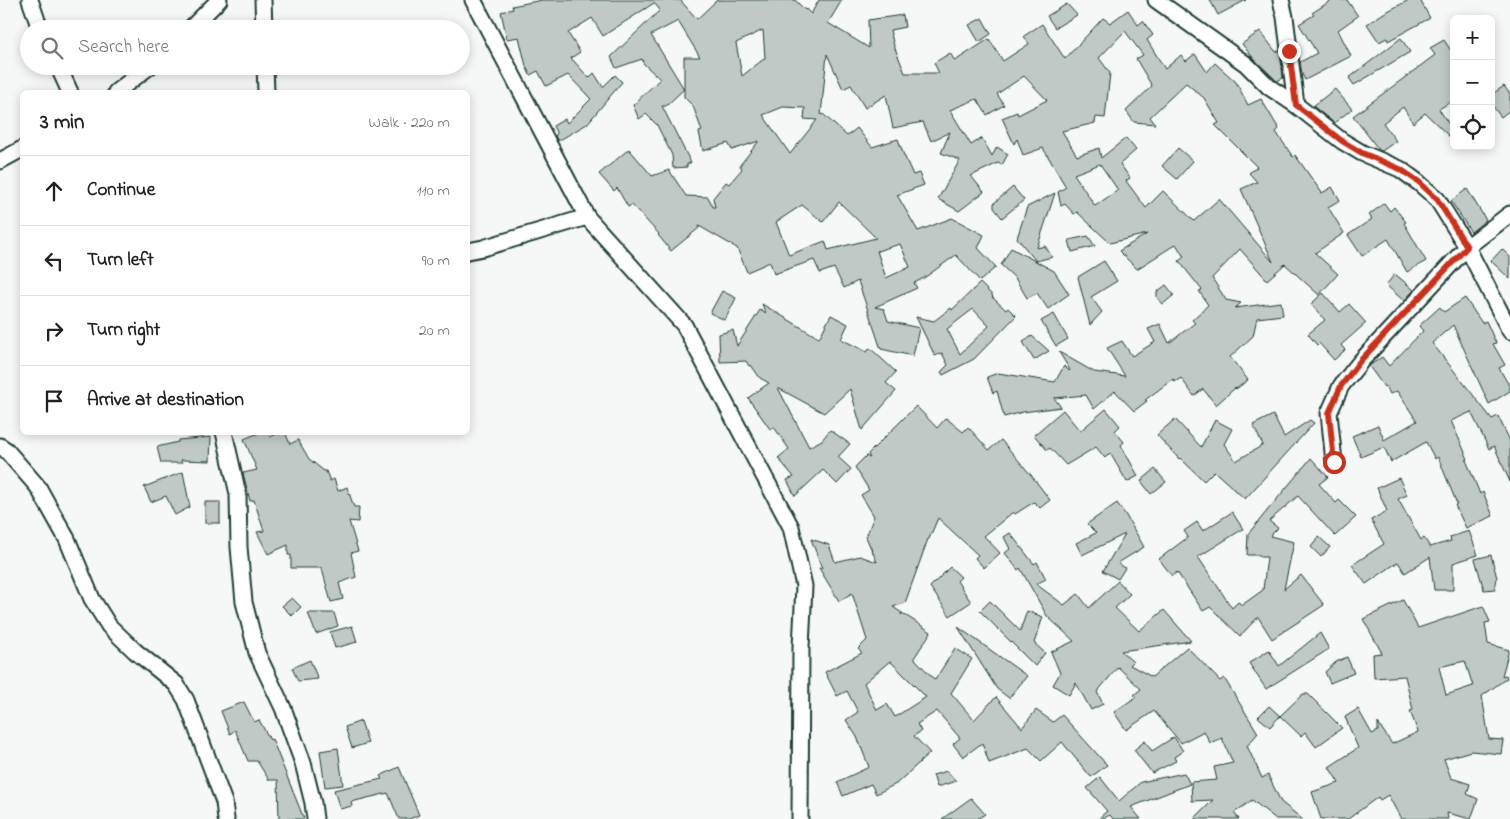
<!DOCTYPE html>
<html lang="en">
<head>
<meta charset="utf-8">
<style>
	:root { --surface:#fff; --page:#f2f2f2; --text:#222; --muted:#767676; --line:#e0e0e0 }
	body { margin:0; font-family:"Indie Flower",sans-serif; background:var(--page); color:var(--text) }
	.controls { position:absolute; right:15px; top:15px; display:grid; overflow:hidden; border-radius:8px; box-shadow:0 2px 12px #0003 }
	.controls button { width:45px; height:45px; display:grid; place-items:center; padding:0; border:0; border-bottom:1px solid var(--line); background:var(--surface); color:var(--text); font:25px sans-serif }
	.stop { position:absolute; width:15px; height:15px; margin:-11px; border:4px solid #c8321e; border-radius:50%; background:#fff }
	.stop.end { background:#c8321e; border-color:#fff; box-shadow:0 1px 5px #0008 }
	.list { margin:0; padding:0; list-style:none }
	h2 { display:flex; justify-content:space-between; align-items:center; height:65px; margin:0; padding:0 20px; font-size:21px }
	h2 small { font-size:16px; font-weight:400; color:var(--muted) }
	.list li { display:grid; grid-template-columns:32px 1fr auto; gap:15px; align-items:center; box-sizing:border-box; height:70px; padding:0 20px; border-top:1px solid var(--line) }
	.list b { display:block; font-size:19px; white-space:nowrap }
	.list em { font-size:16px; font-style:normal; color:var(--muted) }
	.icon { flex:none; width:28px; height:28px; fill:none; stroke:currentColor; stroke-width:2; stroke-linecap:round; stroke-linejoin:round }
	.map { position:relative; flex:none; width:1510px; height:819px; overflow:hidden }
	.search { position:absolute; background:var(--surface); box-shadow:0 2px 12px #0003; left:20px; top:20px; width:450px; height:55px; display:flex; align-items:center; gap:12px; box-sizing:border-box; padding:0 18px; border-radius:28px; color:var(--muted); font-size:19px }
	.panel { position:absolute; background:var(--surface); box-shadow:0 2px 12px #0003; left:20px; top:90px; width:450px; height:345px; border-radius:8px }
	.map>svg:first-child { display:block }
</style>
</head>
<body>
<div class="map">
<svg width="1510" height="819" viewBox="0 0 1510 819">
	<rect width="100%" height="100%" fill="#f6f7f7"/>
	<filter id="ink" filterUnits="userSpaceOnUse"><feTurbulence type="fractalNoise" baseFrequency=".02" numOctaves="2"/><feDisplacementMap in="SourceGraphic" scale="10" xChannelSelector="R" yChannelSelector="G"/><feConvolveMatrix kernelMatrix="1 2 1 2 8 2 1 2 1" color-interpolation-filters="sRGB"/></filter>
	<g filter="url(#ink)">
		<!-- building -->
		<g fill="#c0c9c6" stroke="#1f3d34" fill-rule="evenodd">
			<path d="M542 0H680L697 19 717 0H795L805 10 806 9 811 14 819 0H842L828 23 869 48 868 20 903 15 905 27 890 30 894 46 905 73H939L934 63 950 53 955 61 989 39 1003 61 1029 44 1024 36 1042 24 1065 59 1103 18 1110 23 1128 10 1138 25 1143 21 1153 35 1147 40 1165 69 1181 55 1186 61 1195 54 1207 72 1215 63 1236 82 1248 105 1261 99 1279 129 1276 132 1293 157 1295 155 1322 193 1332 187 1340 200 1328 207 1344 233 1315 253 1338 274 1319 295 1285 264 1267 280 1240 249 1212 278 1226 300 1241 303 1235 308 1281 302 1283 315 1257 318 1253 336 1230 357 1248 380 1236 389 1235 388 1216 405 1203 389 1194 396 1181 378 1175 382 1173 379 1145 400 1147 401 1134 411 1115 391 1094 409 1086 395 1054 398 1061 407 1023 412 1004 417 997 391 993 393 987 377 998 373 1055 382 1064 366 1069 371 1070 370 1059 352 1094 372 1125 376 1107 348 1122 341 1132 356 1155 342 1148 329 1160 324 1169 343 1195 323 1192 320 1208 305 1199 291 1202 290 1179 261 1184 257 1176 244 1137 269 1119 251 1147 234 1110 243 1077 212 1074 214 1065 204 1061 206 1058 192 1066 187 1043 148 1023 155 1017 139 1014 144 1002 118 1017 112 1018 115 1047 100 1024 76 997 94 1004 105 987 115 977 99 950 110 971 145 982 138 992 156 997 147 1008 154 1002 165 998 163 971 176 984 192 959 211 938 199 960 160 941 153 950 132 931 141 923 122 893 128 886 95 865 108 851 85 843 89 827 54 821 115 823 114 847 136 857 128 872 147 898 139 903 153 913 175 919 173 924 185 897 195 918 231 952 218 984 235 978 248 996 267 980 281 956 255 924 278 914 283 917 288 875 307 884 309 888 321 919 328 913 356 881 349 858 281 844 288 834 268 820 273 814 260 774 274 770 262 747 272 737 248 699 226V228L671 251 658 235 659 234 632 205 628 207 617 188 614 191 599 174 629 149 652 176 669 170 686 196 708 197 713 207H715L713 198 726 182 729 184 742 169 740 165 759 141 732 150 728 143 703 151 699 132 702 131 693 106 684 97V57H700L678 21 651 35 684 89 666 106H662L691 163 687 164V167L673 168 672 155 657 125 646 114 639 119 633 105 660 79 643 63 642 59 616 68 611 57 660 10 654 3 603 36 592 18 568 33 580 52 571 58 589 78 594 73 603 87 615 75 622 82 587 124 558 141 555 136 557 134 553 126 565 119 567 123 591 99 568 75 546 86 538 71 530 75 526 66 519 37 507 39 501 12 513 9 512 6ZM763 30 765 58 742 76 736 43ZM1125 31 1143 55 1136 59 1152 86 1126 111 1134 122 1155 124 1150 117 1186 83 1204 98 1219 123 1215 125 1257 167 1249 173 1257 182 1241 189 1273 262 1219 199 1194 221 1163 191 1146 208 1126 181 1130 178 1120 164 1136 150 1126 138 1101 158 1099 148 1077 156 1062 131 1095 123 1096 117 1105 118 1110 73 1099 58ZM783 107 805 108 804 119 817 120 790 154 763 115ZM1100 164 1118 190 1095 206 1074 174ZM839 202 876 238 828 250 825 241 789 255 776 222 802 205 823 222ZM900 244 910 267 886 278 877 251Z"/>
			<path d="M1210 0H1246L1218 15Z"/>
			<path d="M1332 0H1347L1358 16 1338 30 1351 56 1305 80 1302 74 1300 62 1317 53 1299 24 1314 15 1312 13Z"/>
			<path d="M1409 0H1420L1430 18 1388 41 1387 38 1379 42 1367 24 1384 13Z"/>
			<path d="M1067 4 1077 15 1055 28 1047 16Z"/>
			<path d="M982 18 991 34 979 42 969 25Z"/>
			<path d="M1260 31 1276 52 1280 50 1283 78 1277 81 1254 59 1242 44Z"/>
			<path d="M1401 38 1410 52 1354 85 1349 78Z"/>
			<path d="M1444 40 1454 55V100L1439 109 1454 132V138L1452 139 1425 113 1413 123 1403 107 1383 123 1396 141 1382 151 1379 150 1353 116 1435 55 1430 48Z"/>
			<path d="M1504 86 1510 94V110L1501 117 1491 104V95Z"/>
			<path d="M1335 89 1352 109 1334 123 1313 106Z"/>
			<path d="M1178 148 1193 161 1177 179 1162 166Z"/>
			<path d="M1013 187 1024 200 1002 218 994 208V203Z"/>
			<path d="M1467 189 1486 220 1471 232 1451 201Z"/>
			<path d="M1055 193 1037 248 1045 246 1052 257 1036 261 1017 238 1027 207Z"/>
			<path d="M1384 203 1390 211 1394 207 1406 222 1404 223 1426 261 1407 272 1388 239 1362 256 1348 235 1372 219 1369 215Z"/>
			<path d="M1088 236 1095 246 1072 252 1069 240Z"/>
			<path d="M1011 248 1054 271 1069 294 1048 309 1037 293 1027 298 1015 278 1001 265Z"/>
			<path d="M1502 249 1510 257V279L1491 261Z"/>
			<path d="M1104 261 1117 281 1091 297 1102 312 1090 325 1078 277Z"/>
			<path d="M1395 274 1414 290 1404 301 1386 285Z"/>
			<path d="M980 283 993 296 992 297 1006 310 1008 308 1016 316 974 359 943 375 941 372 948 365 942 353 935 356 916 317 934 321 951 308 952 310ZM973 309 989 326 960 354 947 329Z"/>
			<path d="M1166 285 1174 295 1163 304 1157 297V292Z"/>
			<path d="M722 291 736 298 725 320 710 313Z"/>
			<path d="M1323 293 1340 312 1349 304 1366 323 1341 345 1345 350 1334 360 1319 343 1317 345 1308 334 1325 320 1311 304Z"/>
			<path d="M1465 298 1482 323 1486 321 1496 343 1493 344 1505 365 1499 368 1510 387V391L1489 404 1453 325 1432 343 1492 419 1498 416 1510 441V482L1494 446 1489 449 1471 412 1451 421 1468 459 1466 460 1480 494 1483 492 1493 516 1466 528 1455 505 1457 504 1438 457 1435 459 1426 442 1391 462 1384 447 1361 457 1352 436 1378 425 1384 440 1417 421 1397 391 1390 394 1386 386 1384 387 1369 366 1382 357 1389 366 1423 331 1419 326 1440 307 1444 312Z"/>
			<path d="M762 304 819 338 831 315 848 324 841 339 867 352 870 348 896 372 886 383 896 391 862 430 850 389 824 413 778 388 809 447 822 440 830 430 850 444 838 457 851 469 837 484 823 470 795 496 787 480 794 477 778 458 789 449 774 427 770 429 748 398 769 383 760 378 751 365 749 366 746 361 720 362 719 334 733 330 737 346 760 310 766 314Z"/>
			<path d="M1054 314 1068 339 1056 346 1041 321Z"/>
			<path d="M1032 336 1049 351 1034 360 1023 342Z"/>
			<path d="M916 406 937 428 946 418 963 432 968 427 989 450 1001 440 1031 475 1050 500 1040 508 1034 502 1015 514 1013 512 984 536 1000 553 984 568 975 558 978 555 938 518 929 539H928L905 603 893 607 902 613 901 615 902 613 931 632 914 658 935 680 955 648 972 659 951 693 974 720 996 697 1022 728 1036 710 1053 722 1062 715 1107 765 1091 777 1062 742 1041 761 1028 748 989 763 982 743 963 757 953 744 960 738 937 711 917 724 921 731 914 736 930 753 896 784 876 794 871 784 843 796 837 782 869 767 857 737 846 720 858 712 847 691 837 696 825 672 862 653 858 649 867 640 852 593 839 601 819 568H822L811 539 829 545 835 562 860 556 877 562 866 537 874 516 861 495 869 490 855 467 866 456 870 458 868 454ZM890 661 926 697 895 717 887 704 877 710 864 683Z"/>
			<path d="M1106 409 1120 426 1115 431 1124 442 1121 445 1138 476 1127 482 1110 453 1105 458 1096 447 1066 465 1050 448 1047 450 1034 435 1063 410 1080 431Z"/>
			<path d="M1273 415 1284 437 1310 420 1314 423 1245 499 1214 471 1204 481 1180 458 1179 459 1157 435 1175 419 1201 447 1215 420 1232 429 1224 444 1236 461 1263 445 1253 425Z"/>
			<path d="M261 432H268L270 437 281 432H285L290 444 298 440 309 459 324 471H326L330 481 334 479 338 491 347 487 354 507H359L358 522 349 521 358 551 351 553 356 577 339 583 343 599 331 602 322 569 323 568H291V555H288V545L268 554 257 532 264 531 254 500 250 501 243 473 257 470 244 439Z"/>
			<path d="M211 437 210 461 181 460 182 463H161L157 447 178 442V440Z"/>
			<path d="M1311 458 1328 477 1319 484 1336 503 1339 500 1356 517 1335 536 1298 496 1269 521 1278 528 1270 536 1294 542 1284 589 1301 575 1324 605 1272 639 1258 617 1240 636 1210 607 1203 611 1177 572 1172 576 1159 559 1188 537 1184 531 1197 522 1203 531 1232 512 1243 529 1198 557 1232 608 1238 602 1242 605 1263 590 1267 557H1260V555H1247L1248 534Z"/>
			<path d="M1155 469 1166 482 1151 494 1141 481Z"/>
			<path d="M183 472 190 507 175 515 166 496 151 502 144 487Z"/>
			<path d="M1399 478 1407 495 1398 499 1421 540 1424 538 1430 547 1451 541 1450 537 1469 531 1478 555 1453 563V590H1434L1430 557 1405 573 1398 562 1366 584 1352 565 1384 544 1371 520 1387 511 1377 488Z"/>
			<rect x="205" y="502" width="15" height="21"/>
			<path d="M1117 503 1125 514 1144 547 1118 563 1125 568 1118 579 1103 571 1125 534 1082 555 1076 543 1096 533 1087 524Z"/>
			<path d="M1010 533 1034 564 1037 562 1046 579 1036 584 1064 605 1078 594 1089 608 1118 581 1130 594 1115 608 1139 631 1164 610 1191 641 1121 651 1133 662 1130 665 1152 677 1187 647 1220 681 1224 678 1258 733 1247 746 1262 778 1268 775 1281 802 1302 819H1276L1252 800 1234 813 1239 819H1194L1213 800 1192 801 1191 782 1217 780 1214 767 1233 763 1222 738 1210 743 1204 731 1181 743 1154 711 1126 730 1114 712 1136 697 1134 695 1141 689 1118 667 1097 692 1103 704 1091 710 1076 683 1069 695 1053 685 1060 673 1051 652 1074 641 1047 616 1020 568 1018 570 1005 553 1010 549 1004 537Z"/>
			<path d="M1319 537 1330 547 1321 557 1311 547Z"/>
			<path d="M1491 555 1497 578 1495 589 1484 590 1475 559Z"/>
			<path d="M950 567 961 577 957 581 971 602 950 616 930 587Z"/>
			<path d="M292 598 301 607 292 616 282 606Z"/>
			<path d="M1403 600 1418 628 1483 606 1490 622 1485 623 1488 644 1509 650 1502 676 1506 675 1507 678 1482 696 1489 739 1503 740 1501 754 1471 751 1444 759 1451 778 1470 784 1467 794 1478 799 1471 819 1447 813 1448 819H1401L1388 795 1380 800 1378 797 1348 819H1321L1312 792 1339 783 1329 767 1358 748 1345 717 1358 709 1372 734 1378 731V723L1392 744 1418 732 1410 711 1413 710 1405 676 1374 678 1373 654 1382 653 1363 619ZM1465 661 1473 686 1446 695 1439 667Z"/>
			<path d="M990 601 1020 631 1027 611 1043 617 1034 643 1045 653 1035 666 980 611Z"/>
			<path d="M308 613H334L338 626 316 634Z"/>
			<path d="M352 626 357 642 335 648 330 632Z"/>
			<path d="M958 627 1027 676 1009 698 997 689Z"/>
			<path d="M1320 633 1329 649 1266 689 1249 663 1269 650 1279 666Z"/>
			<path d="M1347 657 1354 673 1330 683 1325 672 1336 662Z"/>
			<path d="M310 660 318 679 298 681 292 668Z"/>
			<path d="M1303 694H1308L1342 728 1316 747 1305 732 1301 736 1280 716Z"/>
			<path d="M244 702 254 722 259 720 270 740 272 739 304 819H279L278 780H269L257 761H248L235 730 230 734 221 711Z"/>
			<path d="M1269 706 1280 716 1270 727 1258 717Z"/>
			<path d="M361 721 368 743 352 748 345 727Z"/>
			<path d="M1174 737 1183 751 1174 757 1176 761 1152 773 1134 750 1145 741 1152 751Z"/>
			<path d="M338 748 343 785 325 787 320 751Z"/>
			<path d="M399 767 419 815 409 819H399L388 793 351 802 352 806 340 809 334 790 382 779 380 776Z"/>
			<path d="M947 771 956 781 937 787 933 775Z"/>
			<path d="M1184 773 1190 784 1131 807 1141 819H1113L1110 815 1101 819 1100 817 1107 811 1087 788 1100 777 1119 801 1141 782Z"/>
			<path d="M971 798 985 814 977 819H942Z"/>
		</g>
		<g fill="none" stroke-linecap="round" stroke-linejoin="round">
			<defs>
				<g id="street">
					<path d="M30 0 40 29"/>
					<path d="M263 0 264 29"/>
					<path d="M473 0 587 217 684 325 791 527 804 586 801 647 800 819"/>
					<path d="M1156 0 1246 64 1269 87 1296 105 1342 141 1362 153 1400 169 1419 183 1437 199 1467 247 1510 331"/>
					<path d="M1281 0 1285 17 1296 105"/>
					<path d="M190 29 219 0"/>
					<path d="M58 66 70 92"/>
					<path d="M265 66 266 92"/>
					<path d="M116 92 150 66"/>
					<path d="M0 161 22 149"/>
					<path d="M468 251 483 248 587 217"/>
					<path d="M224 432 238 494 239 547 244 602 257 653 283 708 303 763 313 803 315 819"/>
					<path d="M0 446 6 450 38 487 67 539 92 599 109 626 135 651 176 684 186 700 224 802 226 819"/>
					<path d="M1334 462 1329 413 1341 386 1361 361 1467 247 1510 214"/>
				</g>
			</defs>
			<!-- street casing -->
			<use href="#street" stroke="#1f3d34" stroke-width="19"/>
			<!-- street -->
			<use href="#street" stroke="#fff" stroke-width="15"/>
		</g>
	</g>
	<g fill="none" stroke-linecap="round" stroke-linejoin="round" filter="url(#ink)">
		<!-- route -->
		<path stroke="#c8321e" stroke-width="6" d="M1289 51 1296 105 1342 141 1362 153 1400 169 1419 182 1437 199 1467 247 1360 361 1341 386 1329 413 1334 462"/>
	</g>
</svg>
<div class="controls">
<button>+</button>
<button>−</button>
<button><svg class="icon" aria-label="locate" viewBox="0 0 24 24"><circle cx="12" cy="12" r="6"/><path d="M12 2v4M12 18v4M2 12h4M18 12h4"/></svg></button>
</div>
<div class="stop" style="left:1334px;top:462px"></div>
<div class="stop end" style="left:1289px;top:51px"></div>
<div class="search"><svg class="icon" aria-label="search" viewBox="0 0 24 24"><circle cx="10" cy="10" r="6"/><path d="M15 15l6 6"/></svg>Search here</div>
<section class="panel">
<h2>3 min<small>Walk · 220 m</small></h2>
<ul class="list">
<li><svg class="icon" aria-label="ahead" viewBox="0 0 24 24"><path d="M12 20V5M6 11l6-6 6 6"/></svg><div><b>Continue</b></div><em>110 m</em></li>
<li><svg class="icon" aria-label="left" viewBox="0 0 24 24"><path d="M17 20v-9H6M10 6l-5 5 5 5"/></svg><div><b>Turn left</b></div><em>90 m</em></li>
<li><svg class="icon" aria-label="right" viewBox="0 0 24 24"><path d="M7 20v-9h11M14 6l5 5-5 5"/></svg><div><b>Turn right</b></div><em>20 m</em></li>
<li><svg class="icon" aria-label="arrive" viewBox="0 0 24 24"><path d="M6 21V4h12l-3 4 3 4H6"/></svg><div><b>Arrive at destination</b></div></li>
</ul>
</section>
</div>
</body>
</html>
